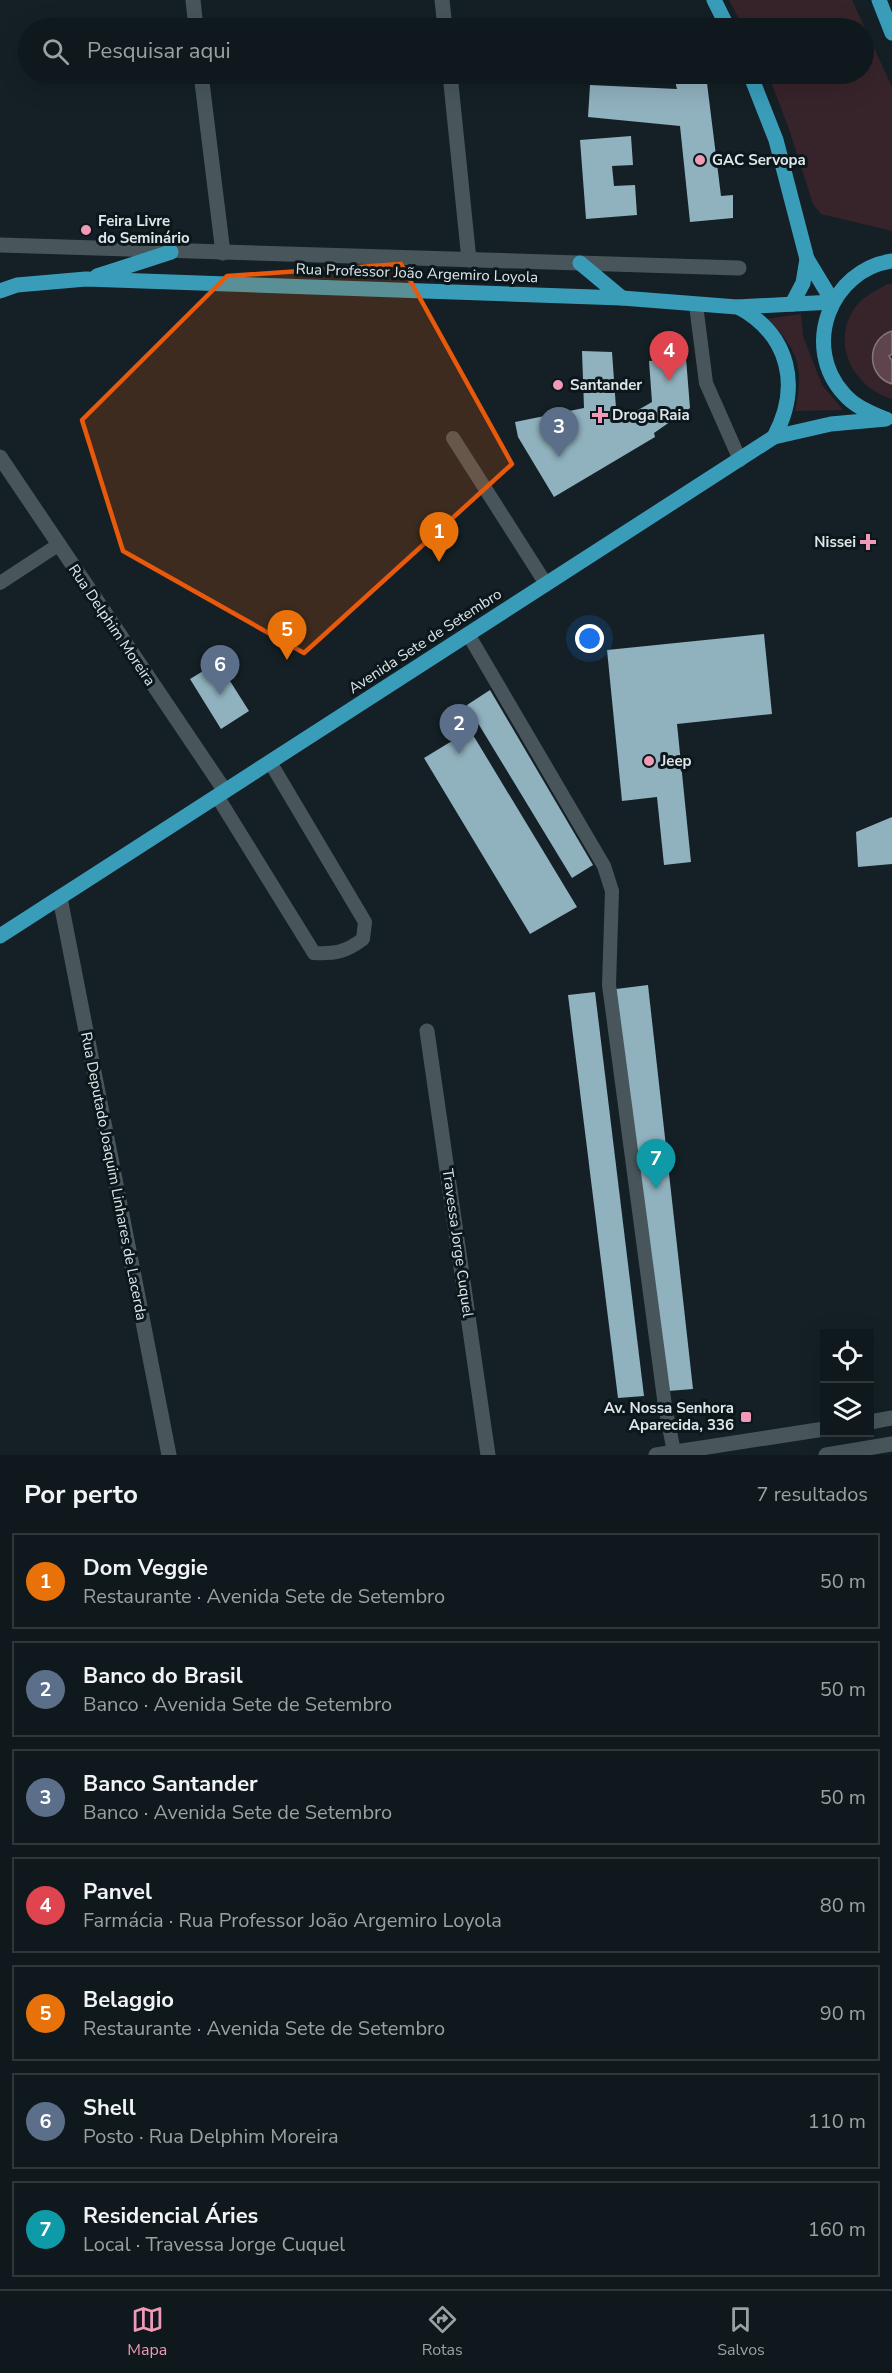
<!DOCTYPE html>
<html lang="pt">
<head>
<meta charset="utf-8">
<style>
	:root { --surface:#0f181c; --page:#1d2529; --text:#f1f3f6; --muted:#9ba0a3; --line:#2f373b; --accent:#f09ab7 }
	body { margin:0; font-family:"Nunito Sans",sans-serif; background:var(--page); color:var(--text) }
	.controls { position:absolute; right:18px; bottom:18px; display:grid; overflow:hidden; border-radius:0px; box-shadow:0 6px 24px #0002 }
	.controls button { width:54px; height:54px; display:grid; place-items:center; padding:0; border:0; border-bottom:2px solid var(--line); background:var(--surface); color:var(--text); font:30px sans-serif }
	.you { position:absolute; left:590px; top:639px; width:21px; height:21px; margin:-15px; border:4px solid #fff; border-radius:50%; background:#1a73e8; box-shadow:0 0 0 9px #1a73e833 }
	.badge { display:grid; place-items:center; width:39px; height:39px; border-radius:50%; background:var(--accent); color:#fff; font-size:20px; font-weight:700 }
	.pin { position:absolute; translate:-50% -50px; filter:drop-shadow(0 2px 3px #0008) }
	.pin::after { content:''; position:absolute; top:32px; width:21px; height:18px; background:inherit; clip-path:polygon(0 0,100% 0,50% 100%) }
	.list { margin:0; padding:0; list-style:none }
	h2 { display:flex; justify-content:space-between; align-items:center; height:78px; margin:0; padding:0 24px; font-size:26px }
	h2 small { font-size:20px; font-weight:400; color:var(--muted) }
	.list li { display:grid; grid-template-columns:39px 1fr auto; gap:18px; align-items:center; box-sizing:border-box; height:96px; margin:0 12px 12px; padding:0 12px; border:2px solid var(--line); border-radius:0px }
	.list b { display:block; font-size:22px; white-space:nowrap }
	.list p { margin:0; font-size:20px; white-space:nowrap; color:var(--muted) }
	.list em { font-size:20px; font-style:normal; color:var(--muted) }
	.icon { flex:none; width:33px; height:33px; fill:none; stroke:currentColor; stroke-width:2; stroke-linecap:round; stroke-linejoin:round }
	.map { position:relative; flex:none; width:892px; height:1455px; overflow:hidden }
	.search { position:absolute; background:var(--surface); box-shadow:0 6px 24px #0002; left:18px; right:18px; top:18px; height:66px; display:flex; align-items:center; gap:15px; box-sizing:border-box; padding:0 21px; border-radius:33px; color:var(--muted); font-size:22px }
	.sheet { height:834px; background:var(--surface) }
	nav { display:flex; justify-content:space-around; align-items:center; box-sizing:border-box; height:84px; border-top:2px solid var(--line); background:var(--surface); font-size:16px; color:var(--muted) }
	nav a { display:grid; justify-items:center; gap:3px }
	nav .on { color:var(--accent) }
	.map>svg:first-child { display:block }
</style>
</head>
<body>
<div class="map">
<svg width="892" height="1455" viewBox="0 0 892 1455">
	<rect width="100%" height="100%" fill="#142025"/>
	<!-- green -->
	<g fill="#37242a">
		<path d="M729 0H852L892 87V231L821 214 813 204 789 129 768 74H864V28H744Z"/>
		<path d="M888 284H892V399C852 387 829 341 857 305 866 295 876 290 888 284Z"/>
		<path d="M801 314 803 336 822 385 843 410 795 411C805 368 798 349 767 319Z"/>
	</g>
	<!-- water -->
	<path fill="#60444d" stroke="#86757c" stroke-width="1.5" d="M892 331V354L889 356 892 361V384C866 376 866 339 892 331Z"/>
	<!-- building -->
	<g fill="#90b1be">
		<path d="M420 22 421 28H395V24Z"/>
		<path d="M508 74H546V77L508 75Z"/>
		<path d="M706 75 721 196 733 195V218L690 222 680 126 588 117 590 85 677 89 674 77Z"/>
		<path d="M631 136 633 165 612 166 614 186 635 185 637 215 586 219 580 140Z"/>
		<path d="M582 351 612 352 617 422 652 402 649 361 686 358 690 408 654 433 655 437 554 497 518 437 515 422 584 408Z"/>
		<path d="M764 634 772 714 677 724 691 862 664 865 657 797 622 801 607 650Z"/>
		<path d="M218 662 249 711 221 729 190 679Z"/>
		<path d="M490 690 593 865 572 878 467 705Z"/>
		<path d="M470 730 577 907 530 934 424 758Z"/>
		<path d="M892 817V864L858 867 856 832Z"/>
		<path d="M648 985 693 1389 668 1391 616 989Z"/>
		<path d="M595 992 644 1396 618 1398 568 995Z"/>
	</g>
	<g fill="none" stroke-linecap="round" stroke-linejoin="round">
		<!-- lane -->
		<g stroke="#48565b" stroke-width="14">
			<path d="M696 305 706 383 740 460"/>
			<path d="M453 438 546 584"/>
			<path d="M0 583 58 545"/>
			<path d="M468 634 604 866 612 891 609 985 665 1406 674 1452"/>
			<path d="M217 796 314 953C335 954 346 952 363 939L365 922 270 762"/>
		</g>
		<!-- street -->
		<g stroke="#48565b" stroke-width="15">
			<path d="M193 0 196 28"/>
			<path d="M442 0 445 28"/>
			<path d="M201 74 223 253"/>
			<path d="M450 74 469 260"/>
			<path d="M0 245 739 268"/>
			<path d="M0 457 225 791"/>
			<path d="M60 898 169 1455"/>
			<path d="M427 1031 488 1455"/>
		</g>
		<!-- secondary -->
		<g stroke="#48565b" stroke-width="15">
			<path d="M870 1422 892 1418"/>
			<path d="M656 1455 824 1429"/>
			<path d="M826 1455 892 1444"/>
		</g>
		<!-- primary -->
		<g stroke="#399dba" stroke-width="15">
			<path d="M714 0 728 28"/>
			<path d="M879 0 892 33"/>
			<path d="M750 74 776 140 807 259 833 302"/>
			<path d="M580 263 622 298"/>
			<path d="M97 276 171 252"/>
			<path d="M0 291 17 285 86 279 622 298 737 307 833 302"/>
			<path d="M792 304 803 283 807 259"/>
			<path d="M738 307C790 335 801 387 774 437"/>
			<path d="M883 418C869 412 854 406 844 394 801 347 830 270 892 261"/>
			<path d="M0 936 774 437 831 424 886 419"/>
		</g>
	</g>
	<!-- marked area -->
	<path fill="#e8590c" fill-opacity="0.2" stroke="#e8590c" stroke-width="4.5" stroke-linejoin="round" d="M401 264 512 464 304 653 123 551 82 420 227 276Z"/>
	<!-- markers -->
	<g fill="#f09ab7" stroke="#0b171b" stroke-width="2">
		<circle cx="700" cy="160" r="6"/>
		<circle cx="86" cy="230" r="6"/>
		<circle cx="558" cy="385" r="6"/>
		<path d="M597 406h6v6h6v6h-6v6h-6v-6h-6v-6h6z"/>
		<path d="M865 533h6v6h6v6h-6v6h-6v-6h-6v-6h6z"/>
		<circle cx="649" cy="761" r="6"/>
		<rect x="740" y="1411" width="12" height="12" rx="3"/>
	</g>
	<g text-anchor="middle" stroke-width="6" stroke-linejoin="round" paint-order="stroke">
		<!-- poi labels -->
		<g font-size="15" font-weight="bold" fill="#dee6e9" stroke="#0b171b" text-anchor="start">
			<text x="712" y="165">GAC Servopa</text>
			<text x="98" y="226">Feira Livre<tspan x="98" dy="17">do Seminário</tspan></text>
			<text x="570" y="390">Santander</text>
			<text x="612" y="420">Droga Raia</text>
			<text x="856" y="547" text-anchor="end">Nissei</text>
			<text x="661" y="766">Jeep</text>
			<text x="734" y="1413" text-anchor="end">Av. Nossa Senhora<tspan x="734" dy="17">Aparecida, 336</tspan></text>
		</g>
		<!-- street labels -->
		<g font-size="15" fill="#dee6e9" stroke="#0b171b">
			<text transform="translate(417 273) rotate(2)" y="5">Rua Professor João Argemiro Loyola</text>
			<text transform="translate(112 625) rotate(56)" y="5">Rua Delphim Moreira</text>
			<text transform="translate(425 641) rotate(-33)" y="5">Avenida Sete de Setembro</text>
			<text transform="translate(114 1176) rotate(79)" y="5">Rua Deputado Joaquim Linhares de Lacerda</text>
			<text transform="translate(458 1243) rotate(82)" y="5">Travessa Jorge Cuquel</text>
		</g>
	</g>
</svg>
<div class="controls">
<button><svg class="icon" aria-label="locate" viewBox="0 0 24 24"><circle cx="12" cy="12" r="6"/><path d="M12 2v4M12 18v4M2 12h4M18 12h4"/></svg></button>
<button><svg class="icon" aria-label="layers" viewBox="0 0 24 24"><path d="M12 4l9 5-9 5-9-5zM3 14l9 5 9-5"/></svg></button>
</div>
<div class="you"></div>
<div class="pin badge" style="left:439px;top:562px;background:#e8710a">1</div>
<div class="pin badge" style="left:459px;top:754px;background:#5c6f8a">2</div>
<div class="pin badge" style="left:559px;top:457px;background:#5c6f8a">3</div>
<div class="pin badge" style="left:669px;top:381px;background:#e0444e">4</div>
<div class="pin badge" style="left:287px;top:660px;background:#e8710a">5</div>
<div class="pin badge" style="left:220px;top:695px;background:#5c6f8a">6</div>
<div class="pin badge" style="left:656px;top:1189px;background:#0f9aa8">7</div>
<div class="search"><svg class="icon" aria-label="search" viewBox="0 0 24 24"><circle cx="10" cy="10" r="6"/><path d="M15 15l6 6"/></svg>Pesquisar aqui</div>
</div>
<section class="sheet">
<h2>Por perto<small>7 resultados</small></h2>
<ul class="list">
<li><span class="badge" style="background:#e8710a">1</span><div><b>Dom Veggie</b><p>Restaurante · Avenida Sete de Setembro</p></div><em>50 m</em></li>
<li><span class="badge" style="background:#5c6f8a">2</span><div><b>Banco do Brasil</b><p>Banco · Avenida Sete de Setembro</p></div><em>50 m</em></li>
<li><span class="badge" style="background:#5c6f8a">3</span><div><b>Banco Santander</b><p>Banco · Avenida Sete de Setembro</p></div><em>50 m</em></li>
<li><span class="badge" style="background:#e0444e">4</span><div><b>Panvel</b><p>Farmácia · Rua Professor João Argemiro Loyola</p></div><em>80 m</em></li>
<li><span class="badge" style="background:#e8710a">5</span><div><b>Belaggio</b><p>Restaurante · Avenida Sete de Setembro</p></div><em>90 m</em></li>
<li><span class="badge" style="background:#5c6f8a">6</span><div><b>Shell</b><p>Posto · Rua Delphim Moreira</p></div><em>110 m</em></li>
<li><span class="badge" style="background:#0f9aa8">7</span><div><b>Residencial Áries</b><p>Local · Travessa Jorge Cuquel</p></div><em>160 m</em></li>
</ul>
</section>
<nav>
<a class="on"><svg class="icon" aria-label="map" viewBox="0 0 24 24"><path d="M3 6l6-2 6 2 6-2v14l-6 2-6-2-6 2zM9 4v14M15 6v14"/></svg>Mapa</a>
<a><svg class="icon" aria-label="directions" viewBox="0 0 24 24"><path d="M12 3l9 9-9 9-9-9zM9 14v-3h6M13 9l2 2-2 2"/></svg>Rotas</a>
<a><svg class="icon" aria-label="saved" viewBox="0 0 24 24"><path d="M7 4h10v16l-5-4-5 4z"/></svg>Salvos</a>
</nav>
</body>
</html>
